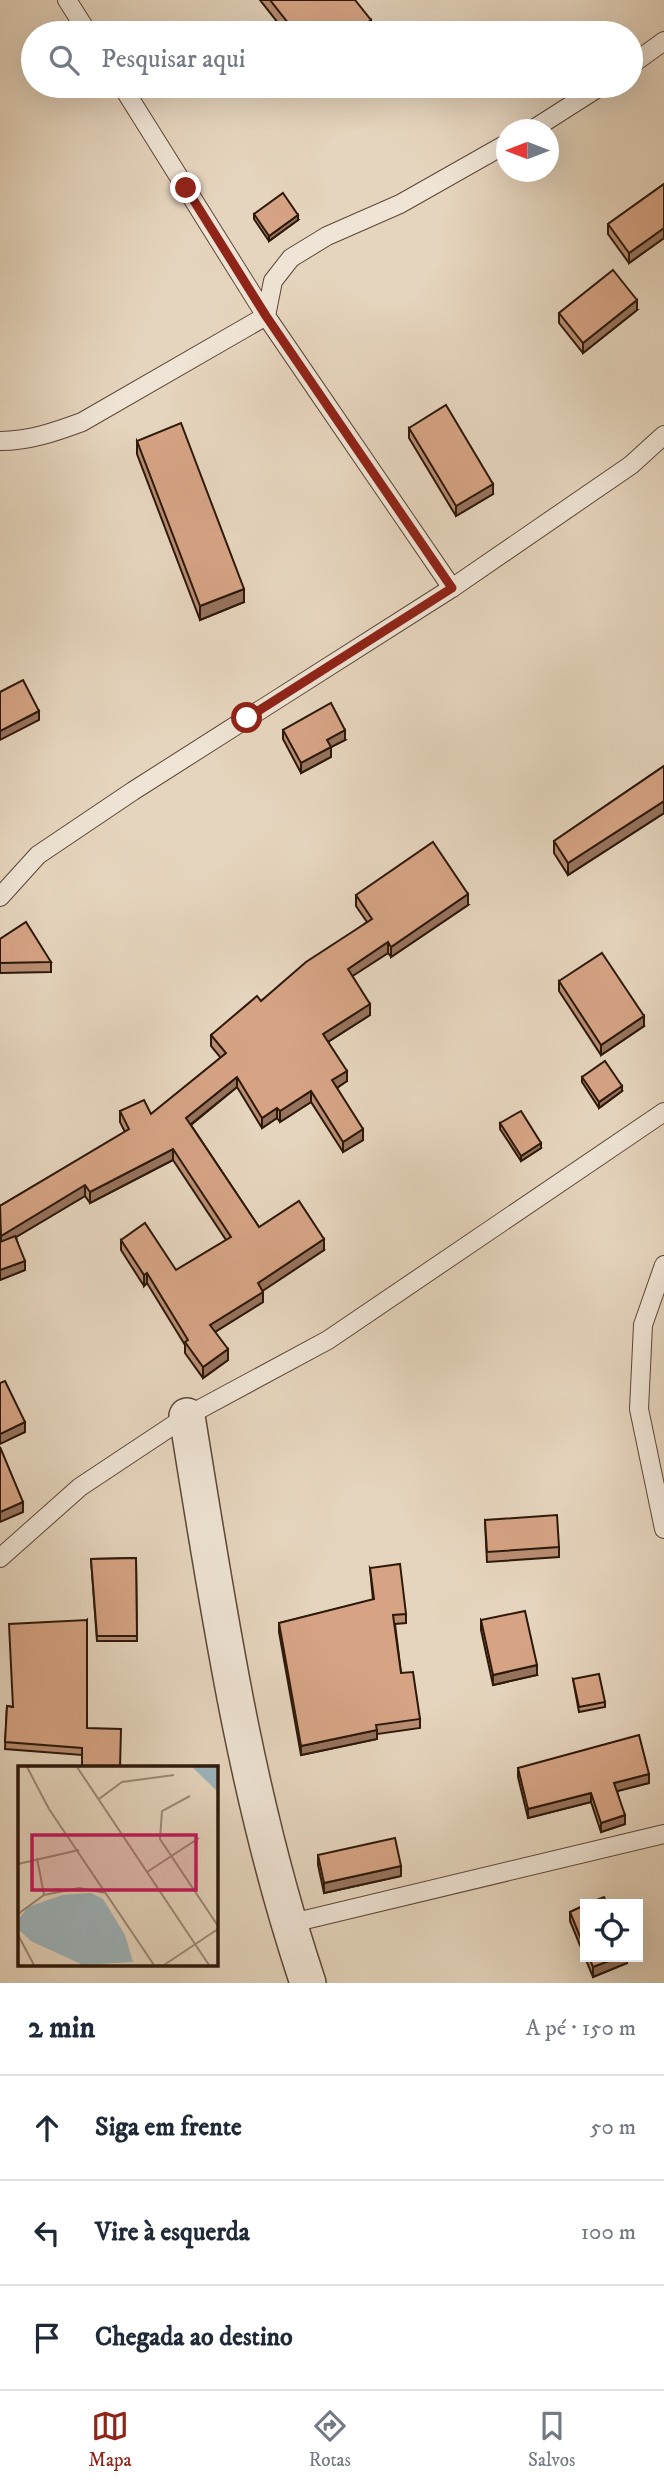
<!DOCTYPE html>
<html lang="pt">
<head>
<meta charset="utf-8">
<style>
	:root { --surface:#fff; --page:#f2f2f3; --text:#1f2937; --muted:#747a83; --line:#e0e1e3; --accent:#8f2418 }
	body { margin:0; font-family:"IM FELL DW Pica",serif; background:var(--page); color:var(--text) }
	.controls { position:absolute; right:21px; bottom:21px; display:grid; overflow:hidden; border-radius:0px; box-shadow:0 7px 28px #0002 }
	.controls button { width:63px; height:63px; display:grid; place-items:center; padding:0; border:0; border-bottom:2px solid var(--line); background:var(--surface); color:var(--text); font:35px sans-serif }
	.compass { position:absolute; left:496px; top:119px; width:63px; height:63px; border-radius:50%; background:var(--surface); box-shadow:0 7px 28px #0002; rotate:270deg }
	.stop { position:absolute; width:21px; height:21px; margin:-16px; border:5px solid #8f2418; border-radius:50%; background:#fff }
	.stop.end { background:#8f2418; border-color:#fff; box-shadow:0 2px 7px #0008 }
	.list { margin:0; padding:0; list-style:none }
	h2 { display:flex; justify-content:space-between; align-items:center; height:91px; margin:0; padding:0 28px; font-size:30px }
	h2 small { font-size:23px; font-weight:400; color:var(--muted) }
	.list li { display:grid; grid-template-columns:46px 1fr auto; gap:21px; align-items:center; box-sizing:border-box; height:105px; padding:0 28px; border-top:2px solid var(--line) }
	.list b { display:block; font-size:26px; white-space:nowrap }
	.list em { font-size:23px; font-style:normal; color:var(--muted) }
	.icon { flex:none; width:38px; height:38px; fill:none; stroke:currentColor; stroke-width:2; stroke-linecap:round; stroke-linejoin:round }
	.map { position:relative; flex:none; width:664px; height:1983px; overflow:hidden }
	.search { position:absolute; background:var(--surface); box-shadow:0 7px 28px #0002; left:21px; right:21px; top:21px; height:77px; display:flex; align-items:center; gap:18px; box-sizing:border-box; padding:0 24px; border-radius:38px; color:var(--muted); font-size:26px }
	.sheet { height:406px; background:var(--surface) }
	nav { display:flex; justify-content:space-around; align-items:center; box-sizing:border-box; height:98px; border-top:2px solid var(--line); background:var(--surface); font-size:19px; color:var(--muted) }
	nav a { display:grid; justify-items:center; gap:4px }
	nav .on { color:var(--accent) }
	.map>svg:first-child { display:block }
</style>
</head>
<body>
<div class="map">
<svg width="664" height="1983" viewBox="0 0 664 1983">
	<rect width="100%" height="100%" fill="#e6d5be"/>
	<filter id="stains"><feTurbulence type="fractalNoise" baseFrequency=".00286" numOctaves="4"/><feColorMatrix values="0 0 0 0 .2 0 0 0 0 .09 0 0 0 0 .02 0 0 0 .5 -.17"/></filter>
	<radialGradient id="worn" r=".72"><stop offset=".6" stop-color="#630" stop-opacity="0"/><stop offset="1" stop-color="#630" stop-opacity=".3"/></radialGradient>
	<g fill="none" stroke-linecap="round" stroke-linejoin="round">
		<defs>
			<g id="lane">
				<path d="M67 0 88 33"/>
				<path d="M631 65 664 41"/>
				<path d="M122 86 266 316 452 588"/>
				<path d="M532 130 601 86"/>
				<path d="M0 441C29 441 55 432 82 422L266 316 273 281 291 258 327 236 400 204 506 144"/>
				<path d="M0 897 38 855 133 791 452 588 631 465 664 435"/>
				<path d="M664 1265 643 1325 639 1409 664 1529"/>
				<path d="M0 1558 80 1487 187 1416 328 1340 664 1112"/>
				<path d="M288 1924 664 1834"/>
			</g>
			<path id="street" d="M187 1416C218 1607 246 1799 308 1983"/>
		</defs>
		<!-- lane casing -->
		<use href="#lane" stroke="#5b4737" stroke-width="20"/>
		<!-- street casing -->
		<use href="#street" stroke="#5b4737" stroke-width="38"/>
		<!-- lane -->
		<use href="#lane" stroke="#efe4d5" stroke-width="18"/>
		<!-- street -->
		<use href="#street" stroke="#efe4d5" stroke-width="35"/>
	</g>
	<!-- wall -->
	<g fill="#b88d72" stroke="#2d180a" stroke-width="2">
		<path d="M260 0H355L371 33H286Z"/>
		<path d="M664 184V238L629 263 608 234V224Z"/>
		<path d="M254 214 298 220 269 241 254 219Z"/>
		<path d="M637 310 583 353 559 323V313Z"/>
		<path d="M409 428 493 494 456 516 409 438Z"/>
		<path d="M137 441 244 602 200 620 137 454Z"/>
		<path d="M283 730 345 740 331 747V757L301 773 283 739Z"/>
		<path d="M664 766V813L568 875 554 853V841Z"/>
		<path d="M356 895 468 905 391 957 388 953 352 976 370 1015 328 1042 347 1081 337 1088 363 1140 343 1152 311 1102 280 1122 277 1118 262 1128 237 1087 191 1125 259 1227 324 1250 262 1291 263 1302 215 1332 228 1360 203 1378 185 1353V1345L147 1283 144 1286 121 1250V1240L176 1270 226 1240 173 1160 90 1203 85 1196 16 1237 25 1270 0 1280V1206L125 1132 120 1122V1111L151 1114 221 1058 211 1046V1035L261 1001 367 922 356 906Z"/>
		<path d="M0 939 51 962V972L0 973Z"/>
		<path d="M559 981 644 1026 601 1055 559 991Z"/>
		<path d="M582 1077 622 1091 599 1108 582 1082Z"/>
		<path d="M500 1123 541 1148 521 1161 500 1129Z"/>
		<path d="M485 1520 559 1547V1557L487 1562Z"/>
		<path d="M136 1558 137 1641H97L91 1559Z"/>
		<path d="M370 1568 406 1614V1623L395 1624 401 1673 420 1719V1728L377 1734V1739L301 1755 279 1632V1623L373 1600Z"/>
		<path d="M87 1620 82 1755 5 1749 7 1706 13 1707Z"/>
		<path d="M481 1620 537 1675 493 1685 481 1630Z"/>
		<path d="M573 1679 605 1702V1707L579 1712Z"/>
		<path d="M518 1768 649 1783 617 1791 625 1824 601 1832 591 1802 528 1818 518 1777Z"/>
		<path d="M318 1855 401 1876 324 1893 318 1865Z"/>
		<path d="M585 1905V1957H627V1963L593 1977 570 1921V1912Z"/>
	</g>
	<!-- shaded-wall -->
	<g fill="#96735d" stroke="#2d180a" stroke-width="2">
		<path d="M371 20V33H353Z"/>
		<path d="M298 215V220L269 241V236Z"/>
		<path d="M664 228V238L629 263V253Z"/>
		<path d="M637 300V310L583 353V343Z"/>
		<path d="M493 484V494L456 516V506Z"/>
		<path d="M244 589V602L200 620V606Z"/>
		<path d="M39 711V720L0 740V731Z"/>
		<path d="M345 730V740L331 747V757L301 773V763L327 740Z"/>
		<path d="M664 801V813L568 875V863Z"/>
		<path d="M468 894V905L391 957V947Z"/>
		<path d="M388 942V953L348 979V969Z"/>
		<path d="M370 1004V1015L323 1045V1034Z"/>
		<path d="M644 1016V1026L601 1055V1045Z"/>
		<path d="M347 1071V1081L332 1091V1080Z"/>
		<path d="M237 1077V1087L186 1128V1118Z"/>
		<path d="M622 1086V1091L599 1108V1102Z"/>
		<path d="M311 1091V1102L280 1122V1111Z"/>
		<path d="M277 1108V1118L262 1128V1118Z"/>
		<path d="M363 1129V1140L343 1152V1142Z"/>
		<path d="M541 1143V1148L521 1161V1156Z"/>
		<path d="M173 1149V1160L90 1203V1192Z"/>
		<path d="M85 1185V1196L1 1246V1236Z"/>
		<path d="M324 1239V1250L258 1294V1283Z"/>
		<path d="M25 1261V1270L0 1280V1270Z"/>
		<path d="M147 1273V1283L144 1286V1275Z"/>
		<path d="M263 1292V1302L210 1335V1325Z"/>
		<path d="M228 1349V1360L203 1378V1367Z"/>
		<path d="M25 1422V1432L0 1444V1434Z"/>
		<path d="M23 1502V1512L0 1522V1512Z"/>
		<path d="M537 1665V1675L493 1685V1675Z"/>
		<path d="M377 1730V1739L301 1755V1746Z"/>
		<path d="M649 1774V1783L614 1792V1783Z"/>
		<path d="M591 1793V1802L528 1818V1809Z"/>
		<path d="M625 1815V1824L601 1832V1823Z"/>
		<path d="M401 1866V1876L324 1893V1883Z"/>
		<path d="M619 1957H627V1963L593 1977V1967Z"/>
	</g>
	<!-- building -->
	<g fill="#d6a485" stroke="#2d180a" stroke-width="2">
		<path d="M270 0H355L371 20 353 33H296Z"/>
		<path d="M664 184V228L629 253 608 224Z"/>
		<path d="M283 193 298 215 269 236 254 214Z"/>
		<path d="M613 270 637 300 583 343 559 313Z"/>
		<path d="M446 405 493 484 456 506 409 428Z"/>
		<path d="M181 423 244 589 200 606 137 441Z"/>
		<path d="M23 680 39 711 0 731V692Z"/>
		<path d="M331 703 345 730 327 740 331 747 301 763 283 730Z"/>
		<path d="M664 766V801L568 863 554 841Z"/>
		<path d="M433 842 468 894 391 947 388 942 348 969 370 1004 323 1034 347 1071 332 1080 363 1129 343 1142 311 1091 280 1111 277 1108 262 1118 237 1077 186 1118 259 1227 299 1201 324 1239 258 1283 263 1292 210 1325 228 1349 203 1367 185 1342 188 1340 147 1273 144 1275 121 1240 145 1223 176 1270 231 1237 173 1149 90 1192 85 1185 1 1236 0 1206 129 1129 120 1111 144 1100 151 1114 226 1053 211 1035 257 996 261 1001 306 962 372 919 356 895Z"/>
		<path d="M26 922 51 962 0 963V939Z"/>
		<path d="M602 953 644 1016 601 1045 559 981Z"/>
		<path d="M605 1061 622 1086 599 1102 582 1077Z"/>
		<path d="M521 1111 541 1143 521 1156 500 1123Z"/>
		<path d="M15 1236 25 1261 0 1270V1242Z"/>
		<path d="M5 1381 25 1422 0 1434V1383Z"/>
		<path d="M0 1447 23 1502 0 1512Z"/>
		<path d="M557 1515 559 1547 487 1552 485 1520Z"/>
		<path d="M136 1558 137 1636H97L91 1559Z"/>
		<path d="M400 1564 406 1614 393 1615 401 1673 413 1672 420 1719 376 1725 377 1730 301 1746 279 1623 374 1599 370 1568Z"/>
		<path d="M525 1611 537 1665 493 1675 481 1620Z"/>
		<path d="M87 1620V1728L121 1729 120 1768H82V1748L5 1742 7 1706 13 1707 9 1624Z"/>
		<path d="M599 1674 605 1702 579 1707 573 1679Z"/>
		<path d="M639 1735 649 1774 614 1783 625 1815 601 1823 591 1793 528 1809 518 1768Z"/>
		<path d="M395 1838 401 1866 324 1883 318 1855Z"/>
		<path d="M604 1897 607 1904H587Z"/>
		<path d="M585 1905V1949L570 1912Z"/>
		<path d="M589 1957H619L593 1967Z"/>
	</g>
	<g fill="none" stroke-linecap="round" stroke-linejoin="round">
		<!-- route -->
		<path stroke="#8f2418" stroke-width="9" d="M186 188 266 316 452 588 247 718"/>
	</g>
	<!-- overview -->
	<g transform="translate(18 1766)">
		<rect width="200" height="200" fill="#e6d5be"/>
		<path d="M173 1H199V25L174 1ZM73 127 85 133 107 169 115 196 65 199 13 175 0 163V154L10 141 44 129Z" fill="#9db5bd"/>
		<path fill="none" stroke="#9c8976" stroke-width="2" d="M9 1 31 43 136 199M59 1 191 199M172 30 144 45 142 73 200 160M81 33 104 16 156 9M19 92 26 129M0 98 61 84M129 106 181 72M0 148 26 129 61 122 88 127M0 169 16 199M146 199 200 163"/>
		<path fill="#c2185b" fill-opacity="0.15" stroke="#c2185b" stroke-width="3.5" d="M14 69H178V124H14Z"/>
		<rect width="200" height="200" fill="none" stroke="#2d180a" stroke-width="3.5"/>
	</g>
	<rect width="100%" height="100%" filter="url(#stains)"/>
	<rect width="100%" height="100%" fill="url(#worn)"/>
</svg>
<div class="controls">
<button><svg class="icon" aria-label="locate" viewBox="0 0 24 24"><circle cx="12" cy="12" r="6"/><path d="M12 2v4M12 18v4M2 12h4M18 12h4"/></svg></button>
</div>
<svg class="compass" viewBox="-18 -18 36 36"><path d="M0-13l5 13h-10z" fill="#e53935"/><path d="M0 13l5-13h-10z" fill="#747a83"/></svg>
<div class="stop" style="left:247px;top:718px"></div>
<div class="stop end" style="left:186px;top:188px"></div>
<div class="search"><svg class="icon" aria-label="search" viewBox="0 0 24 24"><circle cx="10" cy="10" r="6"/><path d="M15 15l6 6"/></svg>Pesquisar aqui</div>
</div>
<section class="sheet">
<h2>2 min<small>A pé · 150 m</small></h2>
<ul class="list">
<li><svg class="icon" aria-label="ahead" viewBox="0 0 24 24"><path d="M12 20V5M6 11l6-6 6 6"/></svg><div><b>Siga em frente</b></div><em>50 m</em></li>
<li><svg class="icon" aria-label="left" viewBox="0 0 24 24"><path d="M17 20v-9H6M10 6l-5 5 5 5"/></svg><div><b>Vire à esquerda</b></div><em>100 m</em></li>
<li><svg class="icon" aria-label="arrive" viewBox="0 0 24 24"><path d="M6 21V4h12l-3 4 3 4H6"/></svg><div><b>Chegada ao destino</b></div></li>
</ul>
</section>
<nav>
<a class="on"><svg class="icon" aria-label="map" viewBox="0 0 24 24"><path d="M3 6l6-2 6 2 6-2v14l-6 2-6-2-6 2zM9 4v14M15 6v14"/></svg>Mapa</a>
<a><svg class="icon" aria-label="directions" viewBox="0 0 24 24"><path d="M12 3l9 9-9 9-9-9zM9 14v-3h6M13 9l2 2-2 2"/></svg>Rotas</a>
<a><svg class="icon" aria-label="saved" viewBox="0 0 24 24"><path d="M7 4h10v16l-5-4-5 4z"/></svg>Salvos</a>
</nav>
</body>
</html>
